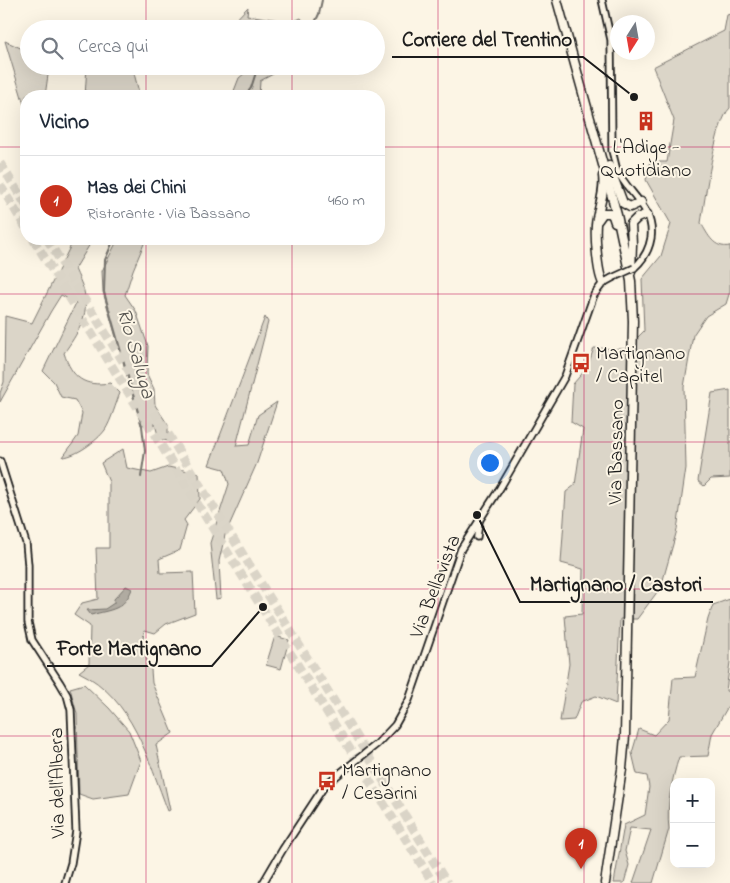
<!DOCTYPE html>
<html lang="it">
<head>
<meta charset="utf-8">
<style>
	:root { --surface:#fff; --page:#f2f2f3; --text:#1f2937; --muted:#747a83; --line:#e0e1e3; --accent:#c8321e }
	body { margin:0; font-family:"Indie Flower",sans-serif; background:var(--page); color:var(--text) }
	.controls { position:absolute; right:15px; bottom:15px; display:grid; overflow:hidden; border-radius:10px; box-shadow:0 5px 20px #0002 }
	.controls button { width:45px; height:45px; display:grid; place-items:center; padding:0; border:0; border-bottom:1px solid var(--line); background:var(--surface); color:var(--text); font:25px sans-serif }
	.compass { position:absolute; left:610px; top:15px; width:45px; height:45px; border-radius:50%; background:var(--surface); box-shadow:0 5px 20px #0002; rotate:191deg }
	.you { position:absolute; left:489px; top:462px; width:18px; height:18px; margin:-12px; border:4px solid #fff; border-radius:50%; background:#1a73e8; box-shadow:0 0 0 8px #1a73e833 }
	.badge { display:grid; place-items:center; width:32px; height:32px; border-radius:50%; background:var(--accent); color:#fff; font-size:16px; font-weight:700 }
	.pin { position:absolute; translate:-50% -41px; filter:drop-shadow(0 1px 2px #0008) }
	.pin::after { content:''; position:absolute; top:26px; width:18px; height:15px; background:inherit; clip-path:polygon(0 0,100% 0,50% 100%) }
	.list { margin:0; padding:0; list-style:none }
	h2 { display:flex; justify-content:space-between; align-items:center; height:65px; margin:0; padding:0 20px; font-size:21px }
	h2 small { font-size:16px; font-weight:400; color:var(--muted) }
	.list li { display:grid; grid-template-columns:32px 1fr auto; gap:15px; align-items:center; box-sizing:border-box; height:90px; padding:0 20px; border-top:1px solid var(--line) }
	.list b { display:block; font-size:19px; white-space:nowrap }
	.list p { margin:0; font-size:16px; white-space:nowrap; color:var(--muted) }
	.list em { font-size:16px; font-style:normal; color:var(--muted) }
	.icon { flex:none; width:28px; height:28px; fill:none; stroke:currentColor; stroke-width:2; stroke-linecap:round; stroke-linejoin:round }
	.map { position:relative; flex:none; width:730px; height:883px; overflow:hidden }
	.search { position:absolute; background:var(--surface); box-shadow:0 5px 20px #0002; left:20px; top:20px; width:365px; height:55px; display:flex; align-items:center; gap:12px; box-sizing:border-box; padding:0 18px; border-radius:28px; color:var(--muted); font-size:19px }
	.panel { position:absolute; background:var(--surface); box-shadow:0 5px 20px #0002; left:20px; top:90px; width:365px; height:155px; border-radius:20px }
	.map>svg:first-child { display:block }
</style>
</head>
<body>
<div class="map">
<svg width="730" height="883" viewBox="0 0 730 883">
	<rect width="100%" height="100%" fill="#fcf5e5"/>
	<filter id="ink" filterUnits="userSpaceOnUse"><feTurbulence type="fractalNoise" baseFrequency=".02" numOctaves="2"/><feDisplacementMap in="SourceGraphic" scale="10" xChannelSelector="R" yChannelSelector="G"/><feConvolveMatrix kernelMatrix="1 2 1 2 8 2 1 2 1" color-interpolation-filters="sRGB"/></filter>
	<g filter="url(#ink)">
		<!-- green -->
		<g fill="#dbd5c8" stroke="#7c7872">
			<path d="M248 7 247 15 292 22 301 18 310 29H227Z"/>
			<path d="M730 14V108C715 122 705 199 701 223 708 235 714 249 730 246V291L726 304 706 316 693 335 684 387 686 468 677 530 661 587 637 619H620L616 704 596 696 581 702 574 720 560 721 569 664 565 616 582 614 583 569 561 563 566 492 575 485 583 429 571 422 573 384 587 368 594 348 626 349 644 331 642 279 661 256 671 224 646 180 650 162H667L674 120 653 67 724 31 727 15Z"/>
			<path d="M5 41 25 50 29 66 49 68 45 96H26V111Z"/>
			<path d="M87 66H132L140 96H85Z"/>
			<path d="M238 66H288L260 81 259 96H232L239 78 245 73Z"/>
			<path d="M74 239H93L75 269C78 276 82 284 84 291 90 316 77 334 64 353 72 378 84 387 110 383L120 393C116 403 111 421 105 430 97 441 76 456 63 457L78 436 82 413 75 400 61 397 54 382 43 371 76 303 61 295 51 311 0 402V393L4 382 5 316 32 323Z"/>
			<path d="M118 239H146L133 270 125 295 136 311 148 346 147 374 154 389 155 405 168 425V441L159 439 155 424 141 425 103 292 102 271Z"/>
			<path d="M265 317 268 322 236 446 249 445 258 415 277 402 257 463 225 535 219 561 221 598 216 599 210 543 229 484 224 469 209 465Z"/>
			<path d="M730 390V478L711 479 704 486 698 481 712 393Z"/>
			<path d="M123 449 127 468 151 473 168 467 199 473 200 499 184 520 187 525 180 550 159 559 160 573 193 572 195 613 166 624 155 633 145 630 141 645 151 670 152 683 173 733 156 745 170 810 168 811C148 760 133 698 79 672L89 664 90 626 74 615 82 603 98 599 96 548H109V482L101 463Z"/>
			<path d="M730 599V662L726 691 730 692V703L712 734 708 756 679 757C672 779 666 806 669 829L653 883H633L651 830 630 828 625 851 629 865 624 883H614L624 825 645 815 649 787 647 776 637 774 632 753 639 729 654 735 669 719 673 678 695 677 708 619 713 605Z"/>
			<path d="M275 636 289 640 281 669 266 665Z"/>
			<path d="M84 684 109 708 129 731 141 761 129 794 93 799 79 794 77 714 70 688Z"/>
		</g>
		<!-- water -->
		<path fill="#b0aba1" stroke="#75726c" d="M126 586 132 589C123 611 112 609 91 615L87 610 105 609 114 603V599Z"/>
		<g fill="none" stroke-linecap="round" stroke-linejoin="round">
			<!-- stream -->
			<g stroke="#75726c" stroke-width="2">
				<path d="M312 29 319 14 322 0"/>
				<path d="M245 96 251 88 258 66"/>
				<path d="M114 239 105 260 104 292 142 426 145 451 141 477"/>
			</g>
			<!-- highway-tunnel -->
			<g stroke="#dad4c7" stroke-width="9" stroke-dasharray="9 4.5" stroke-linecap="butt">
				<path d="M0 163 26 205"/>
				<path d="M0 185 26 228"/>
				<path d="M33 239 433 883"/>
				<path d="M47 239 447 883"/>
			</g>
			<defs>
				<g id="minor">
					<path d="M602 0 611 40 612 151C614 157 615 164 617 170 628 194 655 208 651 238 649 250 643 260 634 268"/>
					<path d="M0 461 26 543 28 565V622L32 640 60 683 67 695 71 710 76 831 71 863 65 883"/>
					<path d="M477 537 479 523"/>
					<path d="M263 883 283 849 325 785 377 744 395 725 409 700 461 549 500 488 565 376 594 295 603 283 612 278"/>
				</g>
				<g id="major">
					<path d="M557 0 617 215 631 281 633 321 625 736 622 769 605 883"/>
					<path d="M609 166 623 203 630 207 641 202"/>
					<path d="M603 176C605 191 600 203 597 218 594 230 597 272 603 283"/>
					<path d="M598 220 603 213H610L613 216 615 222"/>
					<path d="M631 272 632 244 631 224 637 218 647 214"/>
				</g>
			</defs>
			<!-- minor casing -->
			<use href="#minor" stroke="#1c1c1c" stroke-width="9"/>
			<!-- major casing -->
			<use href="#major" stroke="#1c1c1c" stroke-width="11"/>
			<!-- minor -->
			<use href="#minor" stroke="#fcf5e5" stroke-width="5.5"/>
			<!-- major -->
			<use href="#major" stroke="#fcf5e5" stroke-width="8"/>
			<defs>
				<path id="minor-bridge" d="M612 278 634 268"/>
			</defs>
			<!-- minor-bridge casing -->
			<use href="#minor-bridge" stroke="#1c1c1c" stroke-width="9" stroke-linecap="butt"/>
			<!-- minor-bridge -->
			<use href="#minor-bridge" stroke="#fcf5e5" stroke-width="5.5"/>
		</g>
	</g>
	<!-- grid -->
	<path fill="none" stroke="#c2185b" stroke-width="1" stroke-opacity="0.55" d="M146 0V29M292 0V29M438 0V883M584 0V883M146 66V96M292 66V96M0 147H26M379 147H730M146 239V883M292 239V883M0 294H730M0 442H730M0 589H730M0 736H730"/>
	<!-- icons -->
	<defs>
		<symbol id="building-bare" viewBox="-9 -9 18 18"><path d="M-4-6H4V6H1V3H-1V6H-4ZM-2.5-4.3h1.7v1.8h-1.7ZM.8-4.3h1.7v1.8H.8ZM-2.5-1h1.7V.8h-1.7ZM.8-1h1.7V.8H.8Z" fill="#c8321e" stroke="#fcf5e5" stroke-width="2.5" paint-order="stroke"/></symbol>
		<symbol id="bus-bare" viewBox="-9 -9 18 18"><path d="M-5-6H5V4H4V6H2V4H-2V6H-4V4H-5ZM-3.5-4V0h7V-4ZM-3.5 1.2v1.5H-2V1.2ZM2 1.2v1.5H3.5V1.2Z" fill="#c8321e" stroke="#fcf5e5" stroke-width="2.5" paint-order="stroke"/></symbol>
	</defs>
	<g fill-rule="evenodd">
		<use href="#building-bare" x="632" y="107" width="28" height="28"/>
		<use href="#bus-bare" x="567" y="349" width="28" height="28"/>
		<use href="#bus-bare" x="313" y="767" width="28" height="28"/>
	</g>
	<g text-anchor="middle" stroke-width="4" stroke-linejoin="round" paint-order="stroke">
		<!-- poi labels -->
		<g font-size="20" fill="#1c1c1c" stroke="#fcf5e5" text-anchor="start">
			<text x="646" y="153" text-anchor="middle">L'Adige -<tspan x="646" dy="23">Quotidiano</tspan></text>
			<text x="596" y="359">Martignano<tspan x="596" dy="23">/ Capitel</tspan></text>
			<text x="342" y="776">Martignano<tspan x="342" dy="23">/ Cesarini</tspan></text>
		</g>
		<!-- street labels -->
		<g font-size="20" fill="#1c1c1c" stroke="#fcf5e5">
			<text transform="translate(615 452) rotate(-89)" y="7">Via Bassano</text>
			<text transform="translate(434 586) rotate(-69)" y="7">Via Bellavista</text>
			<text transform="translate(56 783) rotate(-91)" y="7">Via dell'Albera</text>
		</g>
		<!-- water labels -->
		<g font-size="21" font-style="italic" fill="#575551" stroke="#fcf5e5">
			<text transform="translate(137 353) rotate(74)" y="7">Rio Saluga</text>
		</g>
	</g>
	<!-- callouts -->
	<path fill="none" stroke="#1c1c1c" stroke-width="2" d="M634 97L583 57H392M477 515L520 602H713M263 607L212 666H47"/>
	<g fill="#1c1c1c" stroke="#fcf5e5" stroke-width="2">
		<circle cx="634" cy="97" r="5"/>
		<circle cx="477" cy="515" r="5"/>
		<circle cx="263" cy="607" r="5"/>
	</g>
	<g font-size="21" text-anchor="middle" font-weight="bold" fill="#1c1c1c" stroke="#fcf5e5" stroke-width="4" stroke-linejoin="round" paint-order="stroke">
		<text x="487" y="46">Corriere del Trentino</text>
		<text x="616" y="591">Martignano / Castori</text>
		<text x="129" y="655">Forte Martignano</text>
	</g>
</svg>
<div class="controls">
<button>+</button>
<button>−</button>
</div>
<svg class="compass" viewBox="-18 -18 36 36"><path d="M0-13l5 13h-10z" fill="#e53935"/><path d="M0 13l5-13h-10z" fill="#747a83"/></svg>
<div class="you"></div>
<div class="pin badge" style="left:581px;top:869px">1</div>
<div class="search"><svg class="icon" aria-label="search" viewBox="0 0 24 24"><circle cx="10" cy="10" r="6"/><path d="M15 15l6 6"/></svg>Cerca qui</div>
<section class="panel">
<h2>Vicino<small></small></h2>
<ul class="list">
<li><span class="badge">1</span><div><b>Mas dei Chini</b><p>Ristorante · Via Bassano</p></div><em>460 m</em></li>
</ul>
</section>
</div>
</body>
</html>
